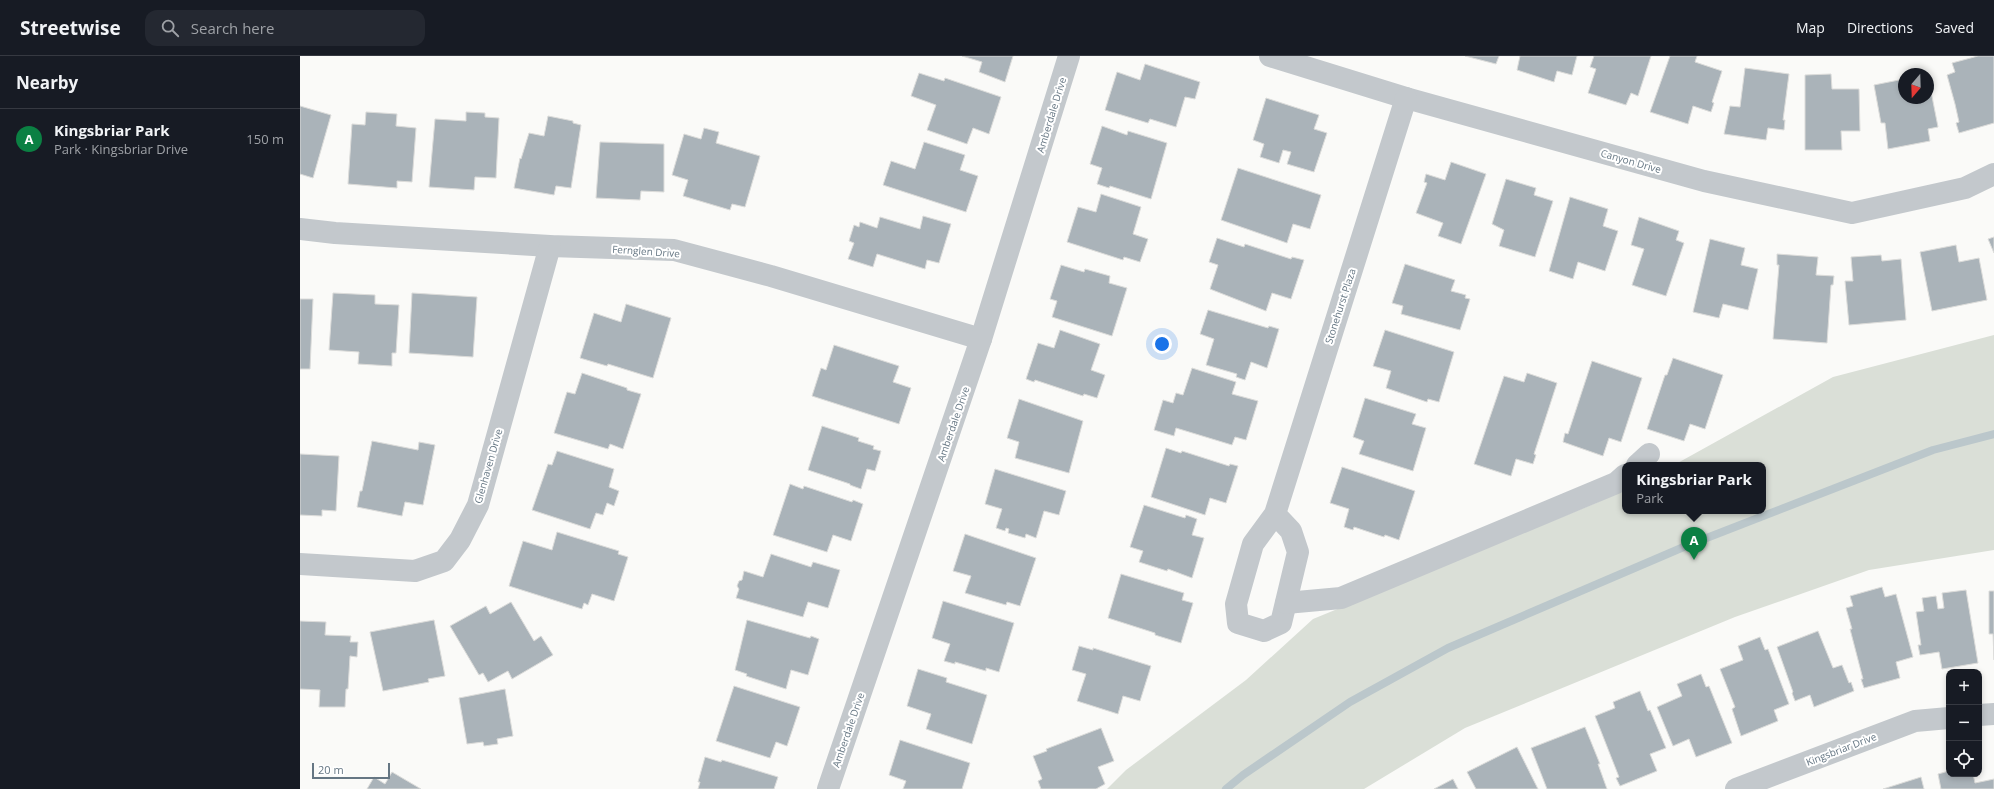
<!DOCTYPE html>
<html lang="en">
<head>
<meta charset="utf-8">
<style>
	:root { --surface:#171b24; --page:#242831; --text:#f1f3f6; --muted:#9ea1a6; --line:#363941; --accent:#0b8043 }
	body { margin:0; font-family:"Open Sans",sans-serif; background:var(--page); color:var(--text) }
	.controls { position:absolute; right:12px; bottom:12px; display:grid; overflow:hidden; border-radius:8px; box-shadow:0 2px 6px #0003 }
	.controls button { width:36px; height:36px; display:grid; place-items:center; padding:0; border:0; border-bottom:1px solid var(--line); background:var(--surface); color:var(--text); font:20px sans-serif }
	.compass { position:absolute; left:1598px; top:12px; width:36px; height:36px; border-radius:50%; background:var(--surface); box-shadow:0 2px 6px #0003; rotate:199deg }
	.scale { position:absolute; left:12px; bottom:10px; width:78px; box-sizing:border-box; padding-left:4px; border:2px solid #657683; border-top:0; font-size:11px; line-height:14px; white-space:nowrap; color:#657683; -webkit-text-stroke:3px #fff; paint-order:stroke }
	.you { position:absolute; left:862px; top:288px; width:14px; height:14px; margin:-10px; border:3px solid #fff; border-radius:50%; background:#1a73e8; box-shadow:0 0 0 6px #1a73e833 }
	.badge { display:grid; place-items:center; width:26px; height:26px; border-radius:50%; background:var(--accent); color:#fff; font-size:13px; font-weight:700 }
	.pin { position:absolute; translate:-50% -33px; filter:drop-shadow(0 1px 2px #0008) }
	.pin::after { content:''; position:absolute; top:21px; width:14px; height:12px; background:inherit; clip-path:polygon(0 0,100% 0,50% 100%) }
	.popup { position:absolute; left:1322px; top:406px; width:144px; height:52px; box-sizing:border-box; display:grid; place-content:center; border-radius:8px; background:var(--surface); filter:drop-shadow(0 1px 3px #0005); font-size:13px; white-space:nowrap; color:var(--muted) }
	.popup b { font-size:15px; color:var(--text) }
	.popup::after { content:''; position:absolute; left:50%; top:100%; margin-left:-8px; border:8px solid transparent; border-top-color:var(--surface) }
	.list { margin:0; padding:0; list-style:none }
	h2 { display:flex; justify-content:space-between; align-items:center; height:52px; margin:0; padding:0 16px; font-size:17px }
	h2 small { font-size:13px; font-weight:400; color:var(--muted) }
	.list li { display:grid; grid-template-columns:26px 1fr auto; gap:12px; align-items:center; box-sizing:border-box; height:60px; padding:0 16px; border-top:1px solid var(--line) }
	.list b { display:block; font-size:15px; white-space:nowrap }
	.list p { margin:0; font-size:13px; white-space:nowrap; color:var(--muted) }
	.list em { font-size:13px; font-style:normal; color:var(--muted) }
	.icon { flex:none; width:22px; height:22px; fill:none; stroke:currentColor; stroke-width:2; stroke-linecap:round; stroke-linejoin:round }
	.map { position:relative; flex:none; width:1694px; height:733px; overflow:hidden }
	header { display:flex; align-items:center; gap:24px; box-sizing:border-box; height:56px; padding:0 20px; background:var(--surface); border-bottom:1px solid var(--line) }
	header strong { font-size:19px }
	nav { display:flex; gap:22px; margin-inline-start:auto; font-size:14px }
	.search { width:280px; height:36px; background:var(--page); display:flex; align-items:center; gap:10px; box-sizing:border-box; padding:0 14px; border-radius:12px; color:var(--muted); font-size:15px }
	main { display:flex }
	aside { flex:1; background:var(--surface) }
	.map>svg:first-child { display:block }
</style>
</head>
<body>
<header>
<strong>Streetwise</strong>
<div class="search"><svg class="icon" aria-label="search" viewBox="0 0 24 24"><circle cx="10" cy="10" r="6"/><path d="M15 15l6 6"/></svg>Search here</div>
<nav><a>Map</a><a>Directions</a><a>Saved</a></nav>
</header>
<main>
<aside>
<h2>Nearby<small></small></h2>
<ul class="list">
<li><span class="badge">A</span><div><b>Kingsbriar Park</b><p>Park · Kingsbriar Drive</p></div><em>150 m</em></li>
</ul>
</aside>
<div class="map">
<svg width="1694" height="733" viewBox="0 0 1694 733">
	<rect width="100%" height="100%" fill="#fafaf8"/>
	<!-- green -->
	<path fill="#dadfd7" d="M1694 279V494L1569 514 1435 561 1165 672 1064 733H807L826 714 946 624 1013 563 1296 447 1325 433V455H1463V409H1374L1533 321Z"/>
	<g fill="none" stroke-linecap="round" stroke-linejoin="round">
		<!-- stream -->
		<path stroke="#bbc7cb" stroke-width="8" d="M926 733 943 719 1050 646 1148 592 1386 490 1633 394 1694 378"/>
	</g>
	<!-- building -->
	<g fill="#aab3b9" stroke="#dcdcda">
		<path d="M662 0H713L705 26 679 16 682 6Z"/>
		<path d="M1165 0H1199L1196 8Z"/>
		<path d="M1220 0H1277L1272 19 1257 15 1254 26 1217 14Z"/>
		<path d="M1294 0H1351L1338 40 1331 37 1326 49 1288 37 1296 13 1290 11Z"/>
		<path d="M1370 0H1397L1395 6 1422 15 1412 46 1414 47 1411 56 1393 50 1388 68 1350 56Z"/>
		<path d="M1678 0H1694V67L1659 77 1656 67 1659 66 1655 48 1647 19 1655 16 1652 7Z"/>
		<path d="M845 8 900 26 895 43 885 41 876 71 850 63 848 67 805 54 817 16 840 24Z"/>
		<path d="M1445 12 1489 18 1483 64H1485L1484 74 1468 72 1466 84 1424 78 1430 50 1440 51Z"/>
		<path d="M619 17 644 25 645 22 701 41 689 78 673 72 667 88 627 74 636 49 611 40Z"/>
		<path d="M1531 18 1532 33H1559L1560 75H1541L1542 94H1505V19Z"/>
		<path d="M1628 20 1638 71 1628 73 1630 85 1588 93 1585 67H1581L1574 29 1604 23V42H1628Z"/>
		<path d="M966 42 1019 59 1014 73 1027 77 1014 116 987 108 991 96 983 94 979 107 960 101 964 88 953 84Z"/>
		<path d="M0 50 31 59 13 122 0 118Z"/>
		<path d="M66 56 97 58 96 70 116 72 112 126 97 125V132L48 128 52 68 65 69Z"/>
		<path d="M166 56 185 57V61L199 62 196 122 175 121 174 134 129 131 135 63 166 65Z"/>
		<path d="M248 60 273 65V67L281 69 271 132 256 130 254 139 214 132 220 102 221 103 229 77 244 80Z"/>
		<path d="M802 70 827 79 828 75 867 87 851 143 810 130 809 132 797 128 802 112 790 108Z"/>
		<path d="M404 72 419 76 416 87 460 100 445 151 432 148 430 154 383 140 388 124 372 119 384 78 401 83Z"/>
		<path d="M300 86 364 88V136L341 135 340 144 296 142Z"/>
		<path d="M624 86 665 99 660 114 678 120 666 156 583 129 591 105 615 113Z"/>
		<path d="M1151 106 1186 118 1161 188 1138 180 1143 167 1116 157 1127 127 1124 126 1126 118 1145 124Z"/>
		<path d="M938 112 1021 139 1010 173 993 168 987 187 921 164Z"/>
		<path d="M1206 123 1236 132 1234 139 1253 145 1235 201 1199 190 1204 174 1192 168Z"/>
		<path d="M801 138 841 151 833 178 848 183 840 206 824 201 823 204 767 186 778 151 796 156Z"/>
		<path d="M1270 141 1308 153 1303 170 1318 175 1305 215 1278 206 1273 223 1249 215Z"/>
		<path d="M623 160 651 168 639 207 627 204 625 213 577 198 573 211 548 203 554 187 549 185 554 169 559 171 560 166 577 172 580 161 620 173Z"/>
		<path d="M1339 161 1379 175 1376 184 1384 187 1366 240 1332 229 1344 193 1331 189Z"/>
		<path d="M1694 181V197L1688 183Z"/>
		<path d="M917 182 944 191 945 188 991 203 992 201 1004 204 991 243 972 237 966 255 910 233 918 209 909 206Z"/>
		<path d="M1410 183 1445 192 1441 209 1458 213 1448 254 1423 248 1419 262 1393 256Z"/>
		<path d="M1656 189 1659 206 1679 202 1687 244 1632 255 1620 196Z"/>
		<path d="M1477 198 1518 201 1516 219 1534 220 1533 229H1531L1527 287 1473 283 1479 209H1477Z"/>
		<path d="M1581 199 1582 205 1601 203 1606 264 1549 269 1545 225H1553L1551 201Z"/>
		<path d="M1105 208 1155 224 1151 235 1166 239 1165 242 1170 243 1160 274 1101 258 1103 250 1092 247Z"/>
		<path d="M761 209 784 216 785 213 810 220 809 227 827 232 812 280 752 261 757 245 750 243Z"/>
		<path d="M33 237 75 239V248L99 249 96 297H92V310L58 308 59 296 29 294Z"/>
		<path d="M112 237 177 241 173 301 109 297Z"/>
		<path d="M0 243H13L10 313H0Z"/>
		<path d="M326 248 371 262 353 322 308 308 307 310 280 302 294 257 321 266Z"/>
		<path d="M908 254 968 272 969 270 979 273 967 312 951 306 945 324 936 321 937 318 906 309 914 283 900 278Z"/>
		<path d="M760 274 800 288 791 314 805 319 797 342 784 338 783 340 735 324 734 326 726 323 738 287 754 292Z"/>
		<path d="M1085 274 1154 296 1139 346 1128 343 1127 346 1086 332 1091 315 1073 310Z"/>
		<path d="M534 289 599 310 593 326 611 332 599 368 512 340 521 312 526 314Z"/>
		<path d="M1373 302 1423 319 1405 373 1390 368 1384 385 1347 373 1365 319H1367Z"/>
		<path d="M1292 305 1342 322 1321 386 1309 382 1303 400 1263 386 1265 377 1268 378Z"/>
		<path d="M892 312 936 326 932 338 958 345 946 384 935 381 932 389 876 372 874 380 854 374 863 344 873 347 876 337 883 339Z"/>
		<path d="M282 317 327 332V334L341 338 323 393 310 388 308 393 254 377 267 336 275 338Z"/>
		<path d="M1227 317 1257 327 1234 398 1236 399 1233 408 1216 403 1211 420 1174 408 1204 320 1224 326Z"/>
		<path d="M1065 342 1116 358 1112 368 1126 372 1113 415 1059 398 1064 385 1053 381Z"/>
		<path d="M719 343 783 365 769 417 715 402 719 386 707 382Z"/>
		<path d="M522 370 559 382 558 385 574 390 573 393 581 395 575 415 567 413 561 433 550 429V428L508 414Z"/>
		<path d="M72 385 118 394 119 386 135 389 123 449 105 446 102 460 57 451 60 435H62Z"/>
		<path d="M866 392 881 397 882 395 929 410 930 408 938 410 926 447 910 442 905 459 851 441Z"/>
		<path d="M257 395 314 413 309 431 319 435 314 450 307 447 303 459 296 457 290 473 232 454 248 408 252 409Z"/>
		<path d="M0 398 39 400 36 455 22 454V460L0 459Z"/>
		<path d="M1042 411 1115 435 1099 484 1085 479 1084 481 1054 471 1053 474 1044 471 1049 453 1030 447Z"/>
		<path d="M695 413 766 435 759 459 744 455 736 482 726 478 725 482 708 477 709 473 706 472 705 475 696 472 702 453 685 448Z"/>
		<path d="M490 428 503 433 504 430 552 446 553 444 563 448 551 485 533 479 527 496 473 479Z"/>
		<path d="M844 449 885 462 886 459 897 463 892 479 904 482 892 522 868 513 867 515 839 506 843 495 830 491Z"/>
		<path d="M257 476 319 495 318 498 328 501 314 545 292 538 288 549 284 547 282 553 209 530 223 485 252 494Z"/>
		<path d="M665 478 736 502 720 550 707 546 706 549 665 537 671 520 653 515Z"/>
		<path d="M471 498 511 511 513 506 540 514 528 552 508 546 503 561 436 542 439 533 437 530 439 525 442 524 444 515 463 521Z"/>
		<path d="M821 518 884 537 882 544 893 547 881 587 855 579V577L808 562Z"/>
		<path d="M1582 531 1585 541 1596 538 1613 601 1596 606 1600 622 1564 632 1561 623H1563L1550 573H1552L1546 552 1553 550 1550 540Z"/>
		<path d="M1666 534 1678 607 1642 613 1639 596 1620 599 1618 589H1621L1616 556 1624 555 1622 542 1636 540 1638 553 1644 552 1642 537Z"/>
		<path d="M1689 535H1694V604L1693 578H1689Z"/>
		<path d="M643 545 714 567 699 616 686 612V615L655 606V608L644 605 650 588 632 582Z"/>
		<path d="M211 546 234 585 241 580 253 599 212 623 208 615 188 626 183 617 179 619 150 570 186 550 190 558Z"/>
		<path d="M134 564 145 620 128 623 129 626 83 635 70 576Z"/>
		<path d="M447 564 510 582 511 580 519 583 508 619 491 614 486 633 446 620 447 618 435 614Z"/>
		<path d="M0 565 26 566 25 579 51 580 50 586H58L57 601 50 600 48 633H46L45 651H19L20 634 0 633Z"/>
		<path d="M1518 575 1533 612 1542 609 1549 627 1551 626 1554 635 1514 651 1510 639 1495 645 1492 637 1493 636 1477 591Z"/>
		<path d="M1460 581 1465 594 1468 593 1489 648 1474 654 1478 665 1441 680 1432 653 1435 651 1420 613 1443 604 1438 590Z"/>
		<path d="M779 590 793 594V592L851 610 840 645 823 640 818 658 777 645 786 618 772 614Z"/>
		<path d="M618 613 647 622 646 626 687 639 672 688 626 673 631 658 607 650Z"/>
		<path d="M1401 618 1406 631 1409 630 1432 687 1396 701 1389 683 1373 690 1357 651 1382 640 1377 628Z"/>
		<path d="M434 630 500 651 487 690 476 686 470 702 416 685Z"/>
		<path d="M205 633 213 680 197 683 198 688 184 690 183 686 167 688 159 642Z"/>
		<path d="M1340 635 1348 655 1350 654 1366 692 1350 698 1357 715 1320 730 1316 722 1319 721 1295 660 1315 652 1313 646Z"/>
		<path d="M1285 671 1300 708H1298L1307 733H1247L1231 692Z"/>
		<path d="M801 672 814 705 798 711 805 728 796 733H741L738 725 742 723 733 700 747 695 746 693Z"/>
		<path d="M600 684 670 707 662 733H603L606 725 589 719Z"/>
		<path d="M1217 691 1238 733H1176L1167 716Z"/>
		<path d="M405 701 421 706 422 704 478 721 474 733H398L400 726H398Z"/>
		<path d="M1649 715V718H1673L1675 727 1694 723V733H1641L1638 718Z"/>
		<path d="M92 716 121 733H67L74 721 85 728Z"/>
		<path d="M1621 721 1624 733H1583Z"/>
		<path d="M1153 723 1158 733H1134Z"/>
	</g>
	<g fill="none" stroke-linecap="round" stroke-linejoin="round">
		<!-- minor -->
		<g stroke="#c3c8cc" stroke-width="22">
			<path d="M970 0 1106 42 1404 125 1552 157 1665 132 1694 118"/>
			<path d="M0 173 35 177 250 190 374 194 471 220 681 283"/>
			<path d="M1337 409 1349 398"/>
			<path d="M975 458 991 475 998 496 981 567 964 575 938 567 936 548 953 488 975 458 1106 42"/>
			<path d="M0 508 115 515 144 505 160 484 178 449 250 190"/>
			<path d="M986 547 1041 542 1316 427 1325 419"/>
			<path d="M1679 659 1694 658"/>
			<path d="M528 733 681 283 769 0"/>
			<path d="M1436 733 1615 665 1649 662"/>
		</g>
	</g>
	<g text-anchor="middle" stroke-width="4" stroke-linejoin="round" paint-order="stroke">
		<!-- street labels -->
		<g font-size="10" fill="#657683" stroke="#fff">
			<text transform="translate(751 59) rotate(-73)" y="4">Amberdale Drive</text>
			<text transform="translate(1331 105) rotate(16)" y="4">Canyon Drive</text>
			<text transform="translate(346 195) rotate(4)" y="4">Fernglen Drive</text>
			<text transform="translate(1040 250) rotate(-72)" y="4">Stonehurst Plaza</text>
			<text transform="translate(653 368) rotate(-71)" y="4">Amberdale Drive</text>
			<text transform="translate(188 410) rotate(-74)" y="4">Glenhaven Drive</text>
			<text transform="translate(548 674) rotate(-71)" y="4">Amberdale Drive</text>
			<text transform="translate(1541 693) rotate(-21)" y="4">Kingsbriar Drive</text>
		</g>
	</g>
</svg>
<div class="controls">
<button>+</button>
<button>−</button>
<button><svg class="icon" aria-label="locate" viewBox="0 0 24 24"><circle cx="12" cy="12" r="6"/><path d="M12 2v4M12 18v4M2 12h4M18 12h4"/></svg></button>
</div>
<svg class="compass" viewBox="-18 -18 36 36"><path d="M0-13l5 13h-10z" fill="#e53935"/><path d="M0 13l5-13h-10z" fill="#9ea1a6"/></svg>
<div class="scale">20 m</div>
<div class="you"></div>
<div class="pin badge" style="left:1394px;top:504px">A</div>
<div class="popup"><b>Kingsbriar Park</b>Park</div>
</div>
</main>
</body>
</html>
